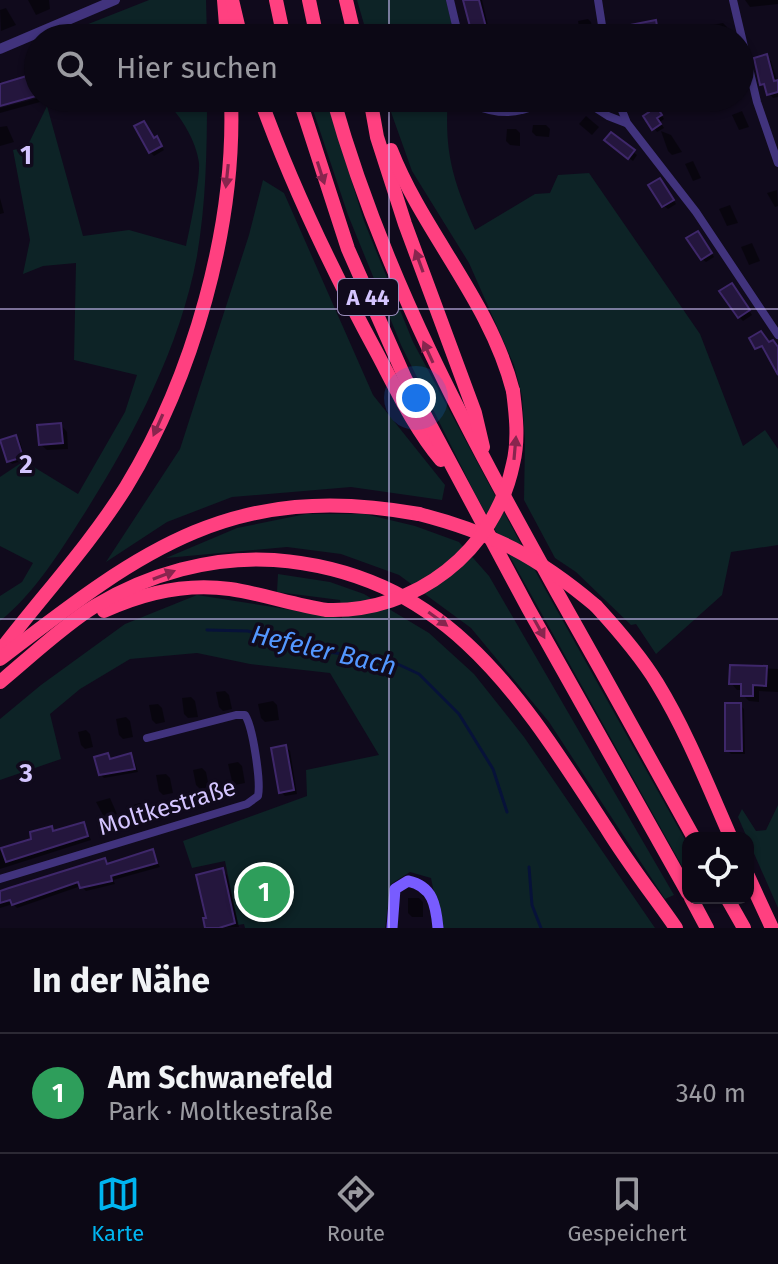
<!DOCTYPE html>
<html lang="de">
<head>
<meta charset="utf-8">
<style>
	:root { --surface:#0c0815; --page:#15111e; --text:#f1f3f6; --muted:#9a9aa0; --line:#2c2934; --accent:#00b5f0 }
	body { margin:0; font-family:"Fira Sans",sans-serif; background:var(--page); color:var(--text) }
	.controls { position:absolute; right:24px; bottom:24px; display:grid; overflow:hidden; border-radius:16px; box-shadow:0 2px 6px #0004 }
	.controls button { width:72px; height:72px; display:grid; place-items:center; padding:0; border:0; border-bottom:2px solid var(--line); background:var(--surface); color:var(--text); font:40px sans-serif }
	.you { position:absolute; left:416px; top:398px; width:28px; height:28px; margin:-20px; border:6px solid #fff; border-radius:50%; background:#1a73e8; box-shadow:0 0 0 12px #1a73e833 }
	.badge { display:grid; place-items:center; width:52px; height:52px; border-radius:50%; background:var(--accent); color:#fff; font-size:26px; font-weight:700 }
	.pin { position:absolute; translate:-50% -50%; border:4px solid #fff; box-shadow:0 2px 8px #0006 }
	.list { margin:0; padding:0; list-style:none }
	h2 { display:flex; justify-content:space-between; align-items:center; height:104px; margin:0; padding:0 32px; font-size:34px }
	h2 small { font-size:26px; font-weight:400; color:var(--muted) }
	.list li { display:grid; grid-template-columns:52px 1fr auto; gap:24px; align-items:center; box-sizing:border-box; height:120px; padding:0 32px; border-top:2px solid var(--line) }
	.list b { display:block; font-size:30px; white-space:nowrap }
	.list p { margin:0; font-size:26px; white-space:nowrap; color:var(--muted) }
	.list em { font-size:26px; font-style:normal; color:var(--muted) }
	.icon { flex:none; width:44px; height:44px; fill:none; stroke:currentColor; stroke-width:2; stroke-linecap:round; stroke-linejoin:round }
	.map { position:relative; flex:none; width:778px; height:928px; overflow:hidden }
	.search { position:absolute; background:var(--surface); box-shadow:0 2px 6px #0004; left:24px; right:24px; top:24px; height:88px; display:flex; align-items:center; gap:20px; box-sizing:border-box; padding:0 28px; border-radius:44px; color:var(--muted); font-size:30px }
	.sheet { height:224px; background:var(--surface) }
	nav { display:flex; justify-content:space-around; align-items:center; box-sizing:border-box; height:112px; border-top:2px solid var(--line); background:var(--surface); font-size:22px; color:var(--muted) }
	nav a { display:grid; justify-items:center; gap:4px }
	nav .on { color:var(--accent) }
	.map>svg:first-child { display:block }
</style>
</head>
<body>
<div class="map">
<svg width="778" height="928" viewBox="0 0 778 928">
	<rect width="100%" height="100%" fill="#100a1c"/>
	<!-- green -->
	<g fill="#0d2326">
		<path d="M149 0H206L207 38H69L63 34Z"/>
		<path d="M357 0H446L455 38H368Z"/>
		<path d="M160 98H207C207 151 206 203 197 256 180 347 135 433 86 511 61 550 36 592 0 621V596L22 582 33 563 0 546V477L24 461 78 494 125 412 137 375 74 360 76 263 43 266 23 274 30 240 13 150 27 147 47 106 83 236 129 230 186 246C190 228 200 180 199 163 197 142 178 109 160 98Z"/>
		<path d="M309 98H326L364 221 413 342 544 587 688 845V877L475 494 401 345 348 215Z"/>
		<path d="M386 98H448C444 152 453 181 475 230L535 194 550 193 558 175 589 173 700 334 743 446 765 430 778 449V545L731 552 722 595 656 654 636 624 631 625 576 572 555 558 524 500 525 440 522 396 514 365 469 263 412 171Z"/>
		<path d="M263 180 284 193 373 395 445 485 442 500 351 487 232 497 167 522 106 562 180 449 249 235Z"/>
		<path d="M306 514H365L415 526 459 542 489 576 674 895 665 899 549 722 471 628 399 575 341 554 287 547 166 558 237 528Z"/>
		<path d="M278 574 330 582 364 594 429 633 474 674 524 737 655 928H441L431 878 410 872 391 884 385 928H245L244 924 238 925 225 861 192 868 183 841 307 796 306 770 379 755 330 673 250 664 197 653 130 659 80 689 50 714 61 759 0 780V719L41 685 125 624 197 595 342 618 340 600 277 592Z"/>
		<path d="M778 805V908L738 817 742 809 756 831 766 830Z"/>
	</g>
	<!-- shadow -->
	<g fill="#0007">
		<path d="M28 0H49L50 9 36 15Z"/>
		<path d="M466 0H482L491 38H475Z"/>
		<path d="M745 0H778V4L750 7Z"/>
		<path d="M6 8 16 25 1 31 0 10Z"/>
		<path d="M588 19 591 22 594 38H581L578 21Z"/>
		<path d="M655 23 659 26 661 38H637L634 35Z"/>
		<path d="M723 23 727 27 729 38H715L712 25Z"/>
		<path d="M767 57 771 61 778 83V97L773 98 762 84Z"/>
		<path d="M30 77 35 83 38 94 0 104V81L4 85Z"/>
		<path d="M740 77 744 89 740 90Z"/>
		<path d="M38 98 40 102 0 113V108Z"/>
		<path d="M494 98H522L497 101Z"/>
		<path d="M646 98 661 99 653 102 664 119 660 122 664 128 657 132 654 128Z"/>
		<path d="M742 111 749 127 739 130 732 115Z"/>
		<path d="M586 116 599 127 592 135 579 124Z"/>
		<path d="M144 123 164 150 154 156 150 152Z"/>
		<path d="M533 125H546L550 129 549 137 536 136 532 132Z"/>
		<path d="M7 126 14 142 0 146V127Z"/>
		<path d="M507 129H516L520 133V146L510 145 506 141Z"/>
		<path d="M661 131 671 135 682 152 672 155 668 151Z"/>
		<path d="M611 144 633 152 637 155 633 161Z"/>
		<path d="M693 161 701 178 693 181 685 164Z"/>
		<path d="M663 184 676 204 668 209 664 206Z"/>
		<path d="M777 190 778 206 775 207 767 193Z"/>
		<path d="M0 198 4 213 0 214Z"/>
		<path d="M730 205 738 223 727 226 719 209Z"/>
		<path d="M701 237 714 257 706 262 702 259Z"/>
		<path d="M752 243 760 261 749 265 741 247Z"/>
		<path d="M736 290 752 315 743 321 739 317Z"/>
		<path d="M61 425 67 432 68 449 47 450 40 444Z"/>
		<path d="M16 437 20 441 25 460 12 464 9 460Z"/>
		<path d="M732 667 778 669V692L759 691V702L749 701 743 695V690H737L731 683Z"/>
		<path d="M225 691 229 695 232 709 223 711 219 707 216 692Z"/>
		<path d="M191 697 195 701 198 717 188 718 184 714 182 698Z"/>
		<path d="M273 701 277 705 279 720 265 722 261 718 258 704Z"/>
		<path d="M158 704 162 708 165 722 156 724 152 720 149 705Z"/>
		<path d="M740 705 744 709 745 754H731L727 750Z"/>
		<path d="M126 717 130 721 133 737 123 739 119 735 116 719Z"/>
		<path d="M86 730 90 734 93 747 85 749 81 745 78 732Z"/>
		<path d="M286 747 290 751 297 794 285 796 281 792Z"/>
		<path d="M108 755 113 760 130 755 134 759 138 772 104 778 100 774Z"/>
		<path d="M238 762 242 766 245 783 235 785 232 781 228 764Z"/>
		<path d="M202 768 206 772 209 787 200 789 196 785 193 770Z"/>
		<path d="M166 774 170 778 173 793 163 795 159 791 156 775Z"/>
		<path d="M110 798 117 814 104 817 96 802Z"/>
		<path d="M140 803 148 821 134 825 126 807Z"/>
		<path d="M84 825 91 840 0 869V851L34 840 51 828 56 833Z"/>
		<path d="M152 852 160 867 113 880 115 884 86 891 81 886 17 908 13 904 0 908V895L105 860 109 865Z"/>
		<path d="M222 870 227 875 239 927 208 928Z"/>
		<path d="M408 898H419L423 902V917H412L408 913Z"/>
	</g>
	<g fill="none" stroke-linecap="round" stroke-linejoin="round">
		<!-- stream -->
		<g stroke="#071239" stroke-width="3">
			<path d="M207 630 248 631 313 650 389 660 419 674 459 714 493 769 507 812"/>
			<path d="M529 867 532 905 541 928"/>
		</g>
	</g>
	<!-- building -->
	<g fill="#24163d" stroke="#3e276a" stroke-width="2">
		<path d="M463 0H479L488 35 473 38Z"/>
		<path d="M656 20 659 38H646L645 33 632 36 630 25Z"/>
		<path d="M767 54 774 81 778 80V92L767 95 764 84 760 85 754 58Z"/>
		<path d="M30 75 36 96 0 106V84Z"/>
		<path d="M644 98H651L662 115 657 118 661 124 652 130 643 116 649 112Z"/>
		<path d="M144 121 154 138 157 136 162 146 149 153 134 126Z"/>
		<path d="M611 132 635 150 628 159 604 140Z"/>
		<path d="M660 178 674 200 662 207 648 185Z"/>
		<path d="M698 231 712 253 701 260 686 238Z"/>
		<path d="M732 283 750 310 738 318 719 291Z"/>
		<path d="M761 331 769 342 773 340 778 347V375L762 346 755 349 749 338Z"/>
		<path d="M61 423 63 443 39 445 37 425Z"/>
		<path d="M16 435 23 457 7 462 0 440Z"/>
		<path d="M730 665 767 666 766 686 753 685V696H741V684H729Z"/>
		<path d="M725 703H741L742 751H725Z"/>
		<path d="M286 745 294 790 279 793 271 748Z"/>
		<path d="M108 753 110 759 131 753 135 769 99 775 94 757Z"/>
		<path d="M84 822 88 836 6 862 1 848 31 839 30 832 52 826 53 831Z"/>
		<path d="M153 849 157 863 111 876 112 881 80 888 78 882 12 905 10 900 0 903V891L9 888 105 858 107 864Z"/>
		<path d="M223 868 235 923 219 928H205L203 918H206L196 875Z"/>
	</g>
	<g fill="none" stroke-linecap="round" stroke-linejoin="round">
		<!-- minor -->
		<g stroke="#41337d" stroke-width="8">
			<path d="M450 0 459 38"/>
			<path d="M598 0 604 38"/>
			<path d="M733 0 757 102 778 163"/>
			<path d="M459 98C477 108 502 116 522 110 532 108 542 101 552 98"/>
			<path d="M580 98 608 116 626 123"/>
			<path d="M617 98 627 123 696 212 778 335"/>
			<path d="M0 879 247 804 258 796C261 782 253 727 245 715H236L147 738"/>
		</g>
		<!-- tertiary -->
		<path stroke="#41337d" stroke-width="10" d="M0 49 115 0"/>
		<!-- secondary -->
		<path stroke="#785cff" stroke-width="11" d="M392 928 395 889 408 881C433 886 436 906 438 928"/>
		<!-- motorway -->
		<g stroke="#ff4080" stroke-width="14">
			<path d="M224 0 227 38"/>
			<path d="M232 0 241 38"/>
			<path d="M276 0 284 38"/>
			<path d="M309 0 317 38"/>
			<path d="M346 0 355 38"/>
			<path d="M260 98C292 187 333 272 378 355 397 391 415 429 441 460"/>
			<path d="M299 98 348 249 405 378 528 608 688 893"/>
			<path d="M333 98C383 277 468 432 558 594 604 675 649 757 694 838"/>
			<path d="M370 98 377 137 405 224 475 413 483 447"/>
			<path d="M391 150C424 234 490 301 513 391"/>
			<path d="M596 606C618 630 640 655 657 683 687 732 708 786 731 838"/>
			<path d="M104 611C143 593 187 583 230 589 263 594 294 605 327 610"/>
			<path d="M0 651C42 596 89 546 126 487 193 377 236 227 231 98"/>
			<path d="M0 659C141 551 231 480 419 514"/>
			<path d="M0 682C29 658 64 625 95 606 148 574 212 556 274 560 448 573 521 697 607 829 628 863 653 895 676 928"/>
			<path d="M748 876 772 928"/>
			<path d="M691 898 707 928"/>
			<path d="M727 898 744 928"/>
		</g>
		<!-- motorway-bridge -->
		<g stroke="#ff4080" stroke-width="14">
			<path d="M419 514C493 533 538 557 596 606"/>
			<path d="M327 610C416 613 495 551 513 464 519 440 516 415 513 391"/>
		</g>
	</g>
	<!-- one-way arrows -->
	<defs><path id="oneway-solid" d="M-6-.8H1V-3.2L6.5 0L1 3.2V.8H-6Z" transform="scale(2)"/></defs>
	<g fill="#88254e">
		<use href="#oneway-solid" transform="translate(321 173) rotate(72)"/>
		<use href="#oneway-solid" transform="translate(227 176) rotate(96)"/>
		<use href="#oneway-solid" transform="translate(419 261) rotate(-110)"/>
		<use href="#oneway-solid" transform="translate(428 352) rotate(-115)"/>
		<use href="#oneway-solid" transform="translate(158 425) rotate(114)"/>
		<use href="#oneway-solid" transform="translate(515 448) rotate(-85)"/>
		<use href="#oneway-solid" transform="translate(164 575) rotate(-21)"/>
		<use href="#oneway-solid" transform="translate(438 619) rotate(36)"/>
		<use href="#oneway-solid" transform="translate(539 628) rotate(61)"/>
	</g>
	<!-- grid -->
	<path fill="none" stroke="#d4c5ff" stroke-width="2" stroke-opacity="0.55" d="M389 0V38M389 98V928M0 309H778M0 619H778"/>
	<g text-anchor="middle" stroke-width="7" stroke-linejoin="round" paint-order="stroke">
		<!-- shield labels -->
		<rect fill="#100a1c" stroke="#998dbb" stroke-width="2" x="338" y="279" width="60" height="36" rx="6"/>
		<g font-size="22" font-weight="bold" fill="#d4c5ff">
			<text x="368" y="305">A 44</text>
		</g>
		<!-- street labels -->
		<g font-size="24" fill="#d4c5ff" stroke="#100a1c">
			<text transform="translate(167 807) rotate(-17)" y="8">Moltkestraße</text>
		</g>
		<!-- water labels -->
		<g font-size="26" font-style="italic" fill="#5397ff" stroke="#100a1c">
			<text transform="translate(324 650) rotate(13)" y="9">Hefeler Bach</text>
		</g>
	</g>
	<g font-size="26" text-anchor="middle" font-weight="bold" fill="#d4c5ff" stroke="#100a1c" stroke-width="7" stroke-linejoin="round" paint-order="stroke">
		<text x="26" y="164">1</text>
		<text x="26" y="473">2</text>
		<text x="26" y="782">3</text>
	</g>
</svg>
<div class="controls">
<button><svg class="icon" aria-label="locate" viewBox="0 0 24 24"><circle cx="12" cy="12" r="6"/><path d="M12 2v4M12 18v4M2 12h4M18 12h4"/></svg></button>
</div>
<div class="you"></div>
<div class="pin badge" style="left:264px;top:892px;background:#2e9e5b">1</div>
<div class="search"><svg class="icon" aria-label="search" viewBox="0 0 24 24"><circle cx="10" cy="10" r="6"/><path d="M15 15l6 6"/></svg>Hier suchen</div>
</div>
<section class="sheet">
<h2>In der Nähe<small></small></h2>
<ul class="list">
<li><span class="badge" style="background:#2e9e5b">1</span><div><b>Am Schwanefeld</b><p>Park · Moltkestraße</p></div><em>340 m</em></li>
</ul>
</section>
<nav>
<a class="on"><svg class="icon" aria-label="map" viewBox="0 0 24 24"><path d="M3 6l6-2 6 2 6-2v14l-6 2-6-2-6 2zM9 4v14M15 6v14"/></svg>Karte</a>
<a><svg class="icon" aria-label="directions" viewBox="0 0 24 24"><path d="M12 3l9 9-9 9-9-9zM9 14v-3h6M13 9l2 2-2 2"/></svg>Route</a>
<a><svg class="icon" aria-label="saved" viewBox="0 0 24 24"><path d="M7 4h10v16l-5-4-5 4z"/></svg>Gespeichert</a>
</nav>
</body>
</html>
